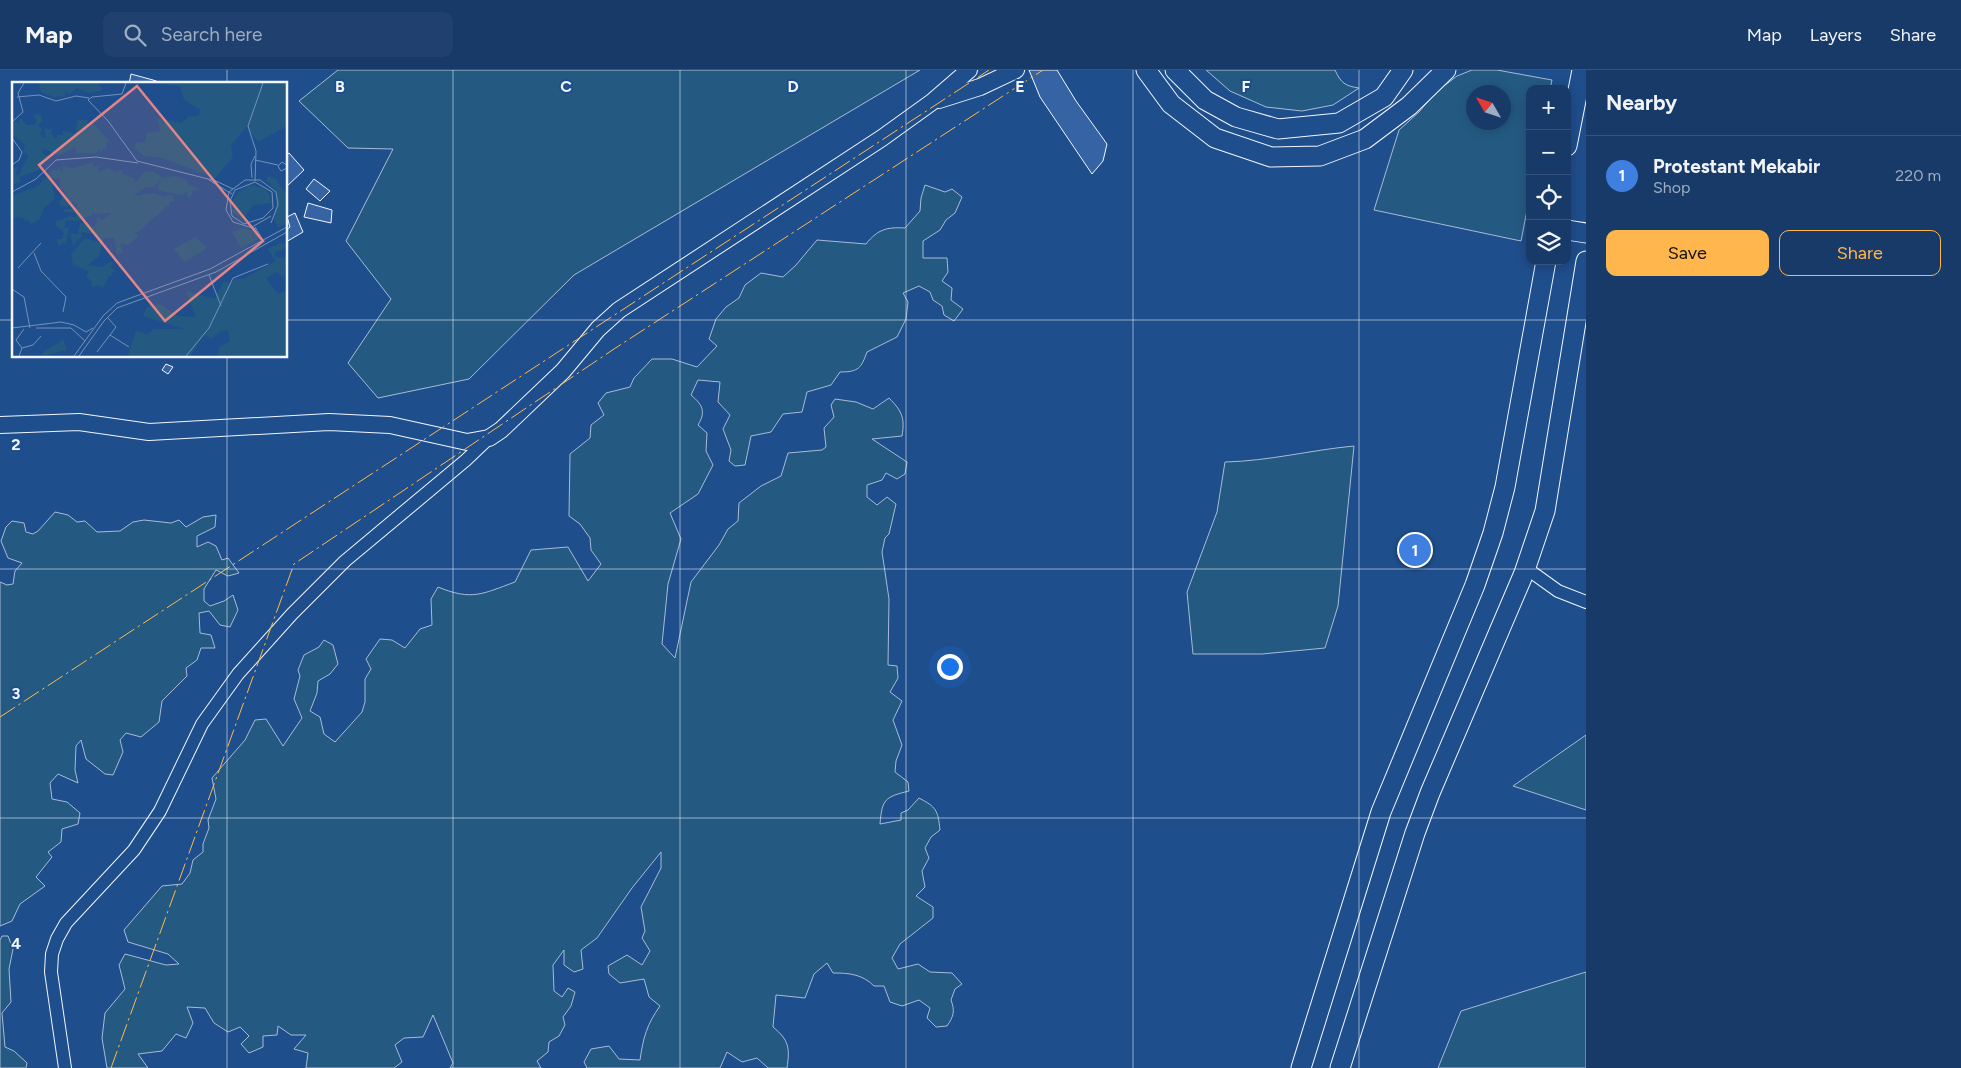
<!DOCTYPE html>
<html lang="en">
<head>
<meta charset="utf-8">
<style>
	:root { --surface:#173a69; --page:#20416f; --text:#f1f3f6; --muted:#9eadc0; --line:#36547d; --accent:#ffb74d }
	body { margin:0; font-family:Figtree,sans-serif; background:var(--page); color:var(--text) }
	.controls { position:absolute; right:15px; top:15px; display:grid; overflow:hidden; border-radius:10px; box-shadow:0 2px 12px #0003 }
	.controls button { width:45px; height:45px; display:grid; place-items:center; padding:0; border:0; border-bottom:1px solid var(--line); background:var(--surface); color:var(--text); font:25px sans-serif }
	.compass { position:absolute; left:1466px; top:15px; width:45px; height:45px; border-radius:50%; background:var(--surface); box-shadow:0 2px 12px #0003; rotate:309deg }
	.you { position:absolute; left:949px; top:596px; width:18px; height:18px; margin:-12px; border:4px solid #fff; border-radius:50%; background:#1a73e8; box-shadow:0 0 0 8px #1a73e833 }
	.badge { display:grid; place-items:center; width:32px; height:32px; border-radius:50%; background:var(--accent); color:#fff; font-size:16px; font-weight:700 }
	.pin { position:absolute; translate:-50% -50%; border:2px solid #fff; box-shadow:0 1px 5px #0006 }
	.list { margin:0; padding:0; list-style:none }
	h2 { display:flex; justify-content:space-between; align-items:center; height:65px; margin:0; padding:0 20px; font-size:21px }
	h2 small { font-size:16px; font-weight:400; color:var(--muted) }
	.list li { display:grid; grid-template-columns:32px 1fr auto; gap:15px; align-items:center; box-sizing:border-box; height:80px; padding:0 20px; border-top:1px solid var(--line) }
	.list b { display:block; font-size:19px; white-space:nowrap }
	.list p { margin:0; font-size:16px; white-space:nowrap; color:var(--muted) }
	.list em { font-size:16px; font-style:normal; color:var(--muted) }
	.actions { display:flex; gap:10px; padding:15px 20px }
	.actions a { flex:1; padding:11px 0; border:1px solid var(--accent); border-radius:10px; text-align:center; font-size:18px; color:var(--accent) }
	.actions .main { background:var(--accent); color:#111 }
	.icon { flex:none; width:28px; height:28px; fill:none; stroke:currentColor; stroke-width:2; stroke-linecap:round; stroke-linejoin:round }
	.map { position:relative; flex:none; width:1586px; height:998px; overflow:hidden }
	header { display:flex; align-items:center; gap:30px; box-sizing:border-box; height:70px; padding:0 25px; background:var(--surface); border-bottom:1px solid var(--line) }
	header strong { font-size:24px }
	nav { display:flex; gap:28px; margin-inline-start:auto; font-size:18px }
	.search { width:350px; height:45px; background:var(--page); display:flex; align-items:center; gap:12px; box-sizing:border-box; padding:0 18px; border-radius:10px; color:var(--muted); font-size:19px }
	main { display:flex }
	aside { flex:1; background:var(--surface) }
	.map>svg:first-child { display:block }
</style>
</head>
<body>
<header>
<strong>Map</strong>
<div class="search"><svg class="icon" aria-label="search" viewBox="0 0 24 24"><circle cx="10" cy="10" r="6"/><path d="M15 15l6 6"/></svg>Search here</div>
<nav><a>Map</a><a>Layers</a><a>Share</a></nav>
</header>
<main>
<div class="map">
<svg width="1586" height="998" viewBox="0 0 1586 998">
	<rect width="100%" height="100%" fill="#1f4e8c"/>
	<!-- green -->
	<g fill="#245a82" stroke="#a8bbd7" fill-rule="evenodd">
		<path d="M338 0H920L574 205 469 309 378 328 348 293 391 229 346 171 393 79 348 78 299 31Z"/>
		<path d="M1206 0H1335C1341 13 1345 16 1359 18L1333 35 1302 41 1266 37 1230 21Z"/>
		<path d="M1472 0H1497L1552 10 1550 19H1530V125L1521 171 1374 140 1399 60 1419 42 1436 22 1457 6ZM1474 22H1504V52H1474Z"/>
		<path d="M925 115 945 122 952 119 962 127 955 143 946 150 940 160 923 171V188H947L948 202 942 211 952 218 951 230 963 239 954 251 944 245 942 236 933 230 930 222 919 216 903 223 908 232 906 249 897 267 867 282C861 298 859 302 840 302L831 315 807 322 802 342 783 344 771 362 751 366 745 395 735 396 729 391 731 380 723 359 730 345 718 332 720 312 698 310 691 325C703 335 706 342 698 355L707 363 706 381 713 395 698 424 670 443 681 469 668 514 662 574 675 588 691 512 719 475 728 459 738 451 739 433 761 416 781 406 788 383 822 380 826 377 824 358 834 347 831 335 835 329 856 332 873 339 889 328C902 341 905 348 902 366L872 369 907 392 905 404 897 409 886 403 882 410 867 415V427L877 435 887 427 896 434 889 464 885 468 882 482 889 529 888 595 897 596 898 608 890 622 902 631 893 650 902 675 896 691 895 702 908 712 909 721C885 727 882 729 880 754L901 750V743L908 740 919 728C936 737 938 740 940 760L931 767 925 778 929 788 922 801 925 817 916 826 933 837V848L900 874 892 888 898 899 918 894 930 902 952 903 962 914 955 919 951 930C955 941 954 946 947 956L936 957 927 948 930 938 919 930 902 936 890 932 884 916H874C862 904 849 903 833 903L827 893 814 904 805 928 776 925 773 957C789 970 790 978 787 998H768L757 988 742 992 727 982 720 998H587L584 992 591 979 609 976 619 989 640 990C643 968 647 954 660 936L649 927 644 909 620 913 609 904 608 896 627 885 642 895 650 881 642 868 645 861 641 837 661 798V782L632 818 597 868 581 880 583 899 574 902 564 895V880L553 895 554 921 562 927 568 918 575 922 571 936 563 947 565 955 559 966 549 972 548 982 537 991 541 998H450L453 993 433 945 423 967 404 968 395 975 402 992 394 998H306L308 983 294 979 306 965H291L278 956 277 965 263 966V977L249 983 241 974 249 966 240 957 228 962 214 953 205 938 187 937 193 953 186 968 176 964 162 981 138 984 148 998H107L102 968 105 943 125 919 119 895 125 884 166 895 179 894 168 884 128 872 124 860 162 816 182 814 190 803 193 790 203 782V774L209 758 208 750 216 729 212 708 245 670 255 650 266 649 283 676 302 648 294 629 300 606 298 600 304 585 319 577 324 570 333 575 338 594 330 604 318 611 317 623 310 641 320 647 324 664 335 672 362 642 365 632V609L371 599 366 589 380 569 392 570 405 578 420 559 432 555 431 529 438 517C472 531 482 524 515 512L531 480 568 477 588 511 601 494 591 480 590 468 580 454 569 446 570 384 590 368 591 355 604 345 598 333 606 323 630 317 634 308 652 289H672L697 297 717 276 709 269 716 249 726 237 739 228 745 215 761 203 783 207 796 195 817 170 866 174C878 159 887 157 905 158L920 141 921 128Z"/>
		<path d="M1354 376 1338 536 1325 578 1262 584H1193L1187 522 1217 442 1225 392C1269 391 1311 380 1354 376Z"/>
		<path d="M55 442 68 445 77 452 85 451 97 462 120 461 133 452 144 450 171 453 179 450 186 457 203 447 216 445 215 457 197 466V477L208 472 216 476 222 490 228 488 239 503 228 506 216 500 204 519V531L210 536 224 531 233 525 238 540 230 557 220 555 209 541 199 543 200 563 211 565 215 578H201L197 590 186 598 187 606 162 631 159 652 141 667 126 663 120 670 123 682 113 705 105 704 86 689 81 670 76 676 75 700 78 713 58 704 50 713 52 729 67 732 80 743 78 754 62 759 61 772 48 782 52 787 36 807 45 816 20 834 12 851 0 856V512L7 515 13 514 15 501 22 493 8 488 1 471 6 457 12 451 24 453 26 462 33 464 38 461Z"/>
		<path d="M1586 665V740L1513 716Z"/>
		<path d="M2 866H8L13 879 9 899 11 932 2 943 5 977 14 981 27 993 26 998H0V870Z"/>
		<path d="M1586 902V998H1438L1461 941Z"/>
	</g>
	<!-- building -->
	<g fill="#3563a3" stroke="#f2f6ff">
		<path d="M1029 0H1057L1076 31 1107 74 1103 91 1092 104 1040 27Z"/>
		<path d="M131 4 153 10 165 14H129Z"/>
		<path d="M289 83 304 100 286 117V85Z"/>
		<path d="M314 109 330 121 320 131 306 119Z"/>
		<path d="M308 133 332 140 331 153 304 147Z"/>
		<path d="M295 143 303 162 286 172V160L290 157 287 147Z"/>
		<path d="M166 294 173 297 168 304 162 300Z"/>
	</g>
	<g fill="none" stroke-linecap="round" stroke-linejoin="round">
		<defs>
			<g id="minor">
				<path d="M1526 498 1558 521 1586 532"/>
				<path d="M65 998 51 902 52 884 57 869 66 853 134 780 160 741 202 654 238 604 292 544 345 491 466 390 489 368"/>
			</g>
			<g id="tertiary">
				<path d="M939 30 980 17 1016 0"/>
				<path d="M0 355 79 352 149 362 329 352 390 355 467 372 489 368 501 360 563 301 598 259 619 240 882 68 932 32 969 0"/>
			</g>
			<g id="secondary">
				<path d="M1146 0 1171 34 1215 68 1271 87 1320 86 1365 69 1409 36 1446 0"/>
				<path d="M1175 0 1205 30 1236 47 1278 59 1339 53 1384 27 1403 0"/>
				<path d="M1567 76 1582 0"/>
				<path d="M1567 160 1586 163"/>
				<path d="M1301 998 1381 742 1475 515 1493 463 1505 417 1546 191"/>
				<path d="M1340 998 1415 763 1430 723 1524 503 1545 441 1586 191"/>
			</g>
		</defs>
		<!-- minor casing -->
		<use href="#minor" stroke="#f2f6ff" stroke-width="14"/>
		<!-- tertiary casing -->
		<use href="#tertiary" stroke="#f2f6ff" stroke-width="18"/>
		<!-- secondary casing -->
		<use href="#secondary" stroke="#f2f6ff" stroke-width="21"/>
		<!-- minor -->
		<use href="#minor" stroke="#1f4e8c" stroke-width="12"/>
		<!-- tertiary -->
		<use href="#tertiary" stroke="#1f4e8c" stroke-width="16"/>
		<!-- secondary -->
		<use href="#secondary" stroke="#1f4e8c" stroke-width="19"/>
		<!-- power -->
		<g stroke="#ffb74d" stroke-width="1" stroke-dasharray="18 4 2.5 4" stroke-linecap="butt">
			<path d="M0 647 989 0"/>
			<path d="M111 998 294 494 614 279 1043 0"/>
		</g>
	</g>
	<!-- grid -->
	<path fill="none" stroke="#f2f6ff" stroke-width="1" stroke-opacity="0.55" d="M227 0V14M453 0V998M680 0V998M906 0V998M1133 0V998M1359 0V998M0 250H14M286 250H1586M227 286V998M0 499H1586M0 748H1586"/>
	<!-- overview -->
	<g transform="translate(12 12)">
		<rect width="275" height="275" fill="#1f4e8c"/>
		<path d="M27 1H89L86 2 91 8 78 11 65 6 57 13 54 9 53 14 42 15 29 10ZM139 1H275V44L246 60 234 45 219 63 221 75 203 96 150 76 132 74 123 67 124 61 133 60 135 51 148 49 145 36 169 41 176 35 186 34 189 28 172 18 168 4ZM28 32 31 39 26 43 30 47 26 57 30 51 31 55H34L32 47H40L39 51 44 57 45 53H51L50 49 63 51 66 37 76 39 75 46 81 41 98 60 94 61V67L89 66 92 68 88 70 87 66 85 71H64V65L48 73 31 67 30 71 39 75 29 82 27 88 7 95 9 99 0 103V87L6 85 3 93H7L17 73 11 71 13 63 0 52V42L3 39 7 41 8 36 15 43H22L25 39 21 33ZM81 80V85L94 81 86 85V90L97 86 104 90 109 88 111 92 123 97 122 102 132 90 141 89 151 96 163 94 173 97 176 102 189 107 180 109 181 111 176 117 175 110 170 113 145 108 149 97 142 105H134L121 114 141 111 153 115 159 112 163 119H158L157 125 153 122V126L126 150H121L126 152 125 156 116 163 108 162 111 171 105 172 102 156H92L87 174 76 183 90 185 100 179 99 186 104 189 99 191 101 194H97L91 206 87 203 80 205 79 198 74 196 77 189 61 183 59 172 73 156 87 160 86 153 69 150 71 154 61 163 58 151 66 152 68 141 76 140 79 145 85 143V134L90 138 100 131 83 132 81 129 80 133 66 139 54 138 52 146 57 145 54 162 50 160 48 165 44 157H50L52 150 44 144V140L58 134 64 136 63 131 51 130 53 127H63L66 122 60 120 55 125 49 124 47 120 54 110 48 106V97L39 96 43 117 32 126 28 137 19 142 15 137 13 140 12 136 3 135 0 140V114L26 104 40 89 48 86 51 92 50 84 61 86ZM257 94 264 97 275 113V141L266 145 262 137 266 111 254 98ZM238 103 251 106 257 111 260 121 241 123 231 138 221 131 220 121 226 110ZM230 146 242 148 247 157 229 166 220 150ZM183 155 195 166 173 180 162 167ZM269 161 275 163 270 168 263 170V175L275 176 272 197 265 190 254 196 266 212 275 209V274H206L207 265 218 259 216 248 208 249 200 257 192 253 178 274H116L124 248 135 253 142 247H172L131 234 135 225 148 222 166 234 184 235 174 209 203 217 212 199 219 202 222 197H231L264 179 255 167ZM51 258 55 268 31 274V270Z" fill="#245a82"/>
		<path fill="none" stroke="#7391ba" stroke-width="1" d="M114 1 110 12 80 15 76 18 96 39 125 79 204 99 221 107M5 15 27 13 44 19 64 14 77 16M0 40 11 30 6 11 12 1M0 56 10 70 7 78 0 83M243 78 266 83M275 83 270 80 266 84 269 89 275 86M240 96 239 82 243 74M197 98 220 112M243 99 244 69 236 44 251 1M243 100 260 110 261 126 251 136 232 142 220 134 218 119 223 108ZM0 110 24 97 44 78 84 75 126 81M240 145 259 134M243 145 252 160M244 147 221 140 214 128 217 110 233 98H248L264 110 266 123 259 141M22 171 29 189 54 215 51 230M6 186 29 161M197 193 209 224M0 207 12 215 18 246M0 246 49 240 62 243 74 250 81 246M24 246H59L73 259M98 253 117 265M10 266 21 263 29 254M85 270 104 245 96 236M7 274 10 266 4 258 12 247M62 274 91 234 105 221 198 187 275 145M67 274 92 239 105 226 204 190 275 150M174 274 197 246 221 196 256 182"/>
		<path fill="#e38589" fill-opacity="0.15" stroke="#e38589" stroke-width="2.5" d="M125 4 251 159 153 239 27 83Z"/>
		<rect width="275" height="275" fill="none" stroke="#f2f6ff" stroke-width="2.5"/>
	</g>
	<g font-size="16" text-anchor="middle" font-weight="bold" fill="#f2f6ff" stroke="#1f4e8c" stroke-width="4" stroke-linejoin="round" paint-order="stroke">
		<text x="340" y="22">B</text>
		<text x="566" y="22">C</text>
		<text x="793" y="22">D</text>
		<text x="1020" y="22">E</text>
		<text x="1246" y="22">F</text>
		<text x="16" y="380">2</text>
		<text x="16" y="629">3</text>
		<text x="16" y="879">4</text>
	</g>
</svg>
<div class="controls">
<button>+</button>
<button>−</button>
<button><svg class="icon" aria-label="locate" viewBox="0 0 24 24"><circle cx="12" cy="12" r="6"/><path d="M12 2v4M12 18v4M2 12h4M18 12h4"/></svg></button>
<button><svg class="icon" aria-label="layers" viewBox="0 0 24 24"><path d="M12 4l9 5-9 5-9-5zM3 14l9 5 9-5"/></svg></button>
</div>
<svg class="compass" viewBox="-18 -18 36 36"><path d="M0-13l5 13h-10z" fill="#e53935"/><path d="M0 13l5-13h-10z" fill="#9eadc0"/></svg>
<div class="you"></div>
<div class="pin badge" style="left:1415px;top:480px;background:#3f7fe0">1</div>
</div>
<aside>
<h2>Nearby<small></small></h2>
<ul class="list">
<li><span class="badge" style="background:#3f7fe0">1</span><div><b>Protestant Mekabir</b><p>Shop</p></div><em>220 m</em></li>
</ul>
<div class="actions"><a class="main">Save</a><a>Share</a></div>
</aside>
</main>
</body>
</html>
